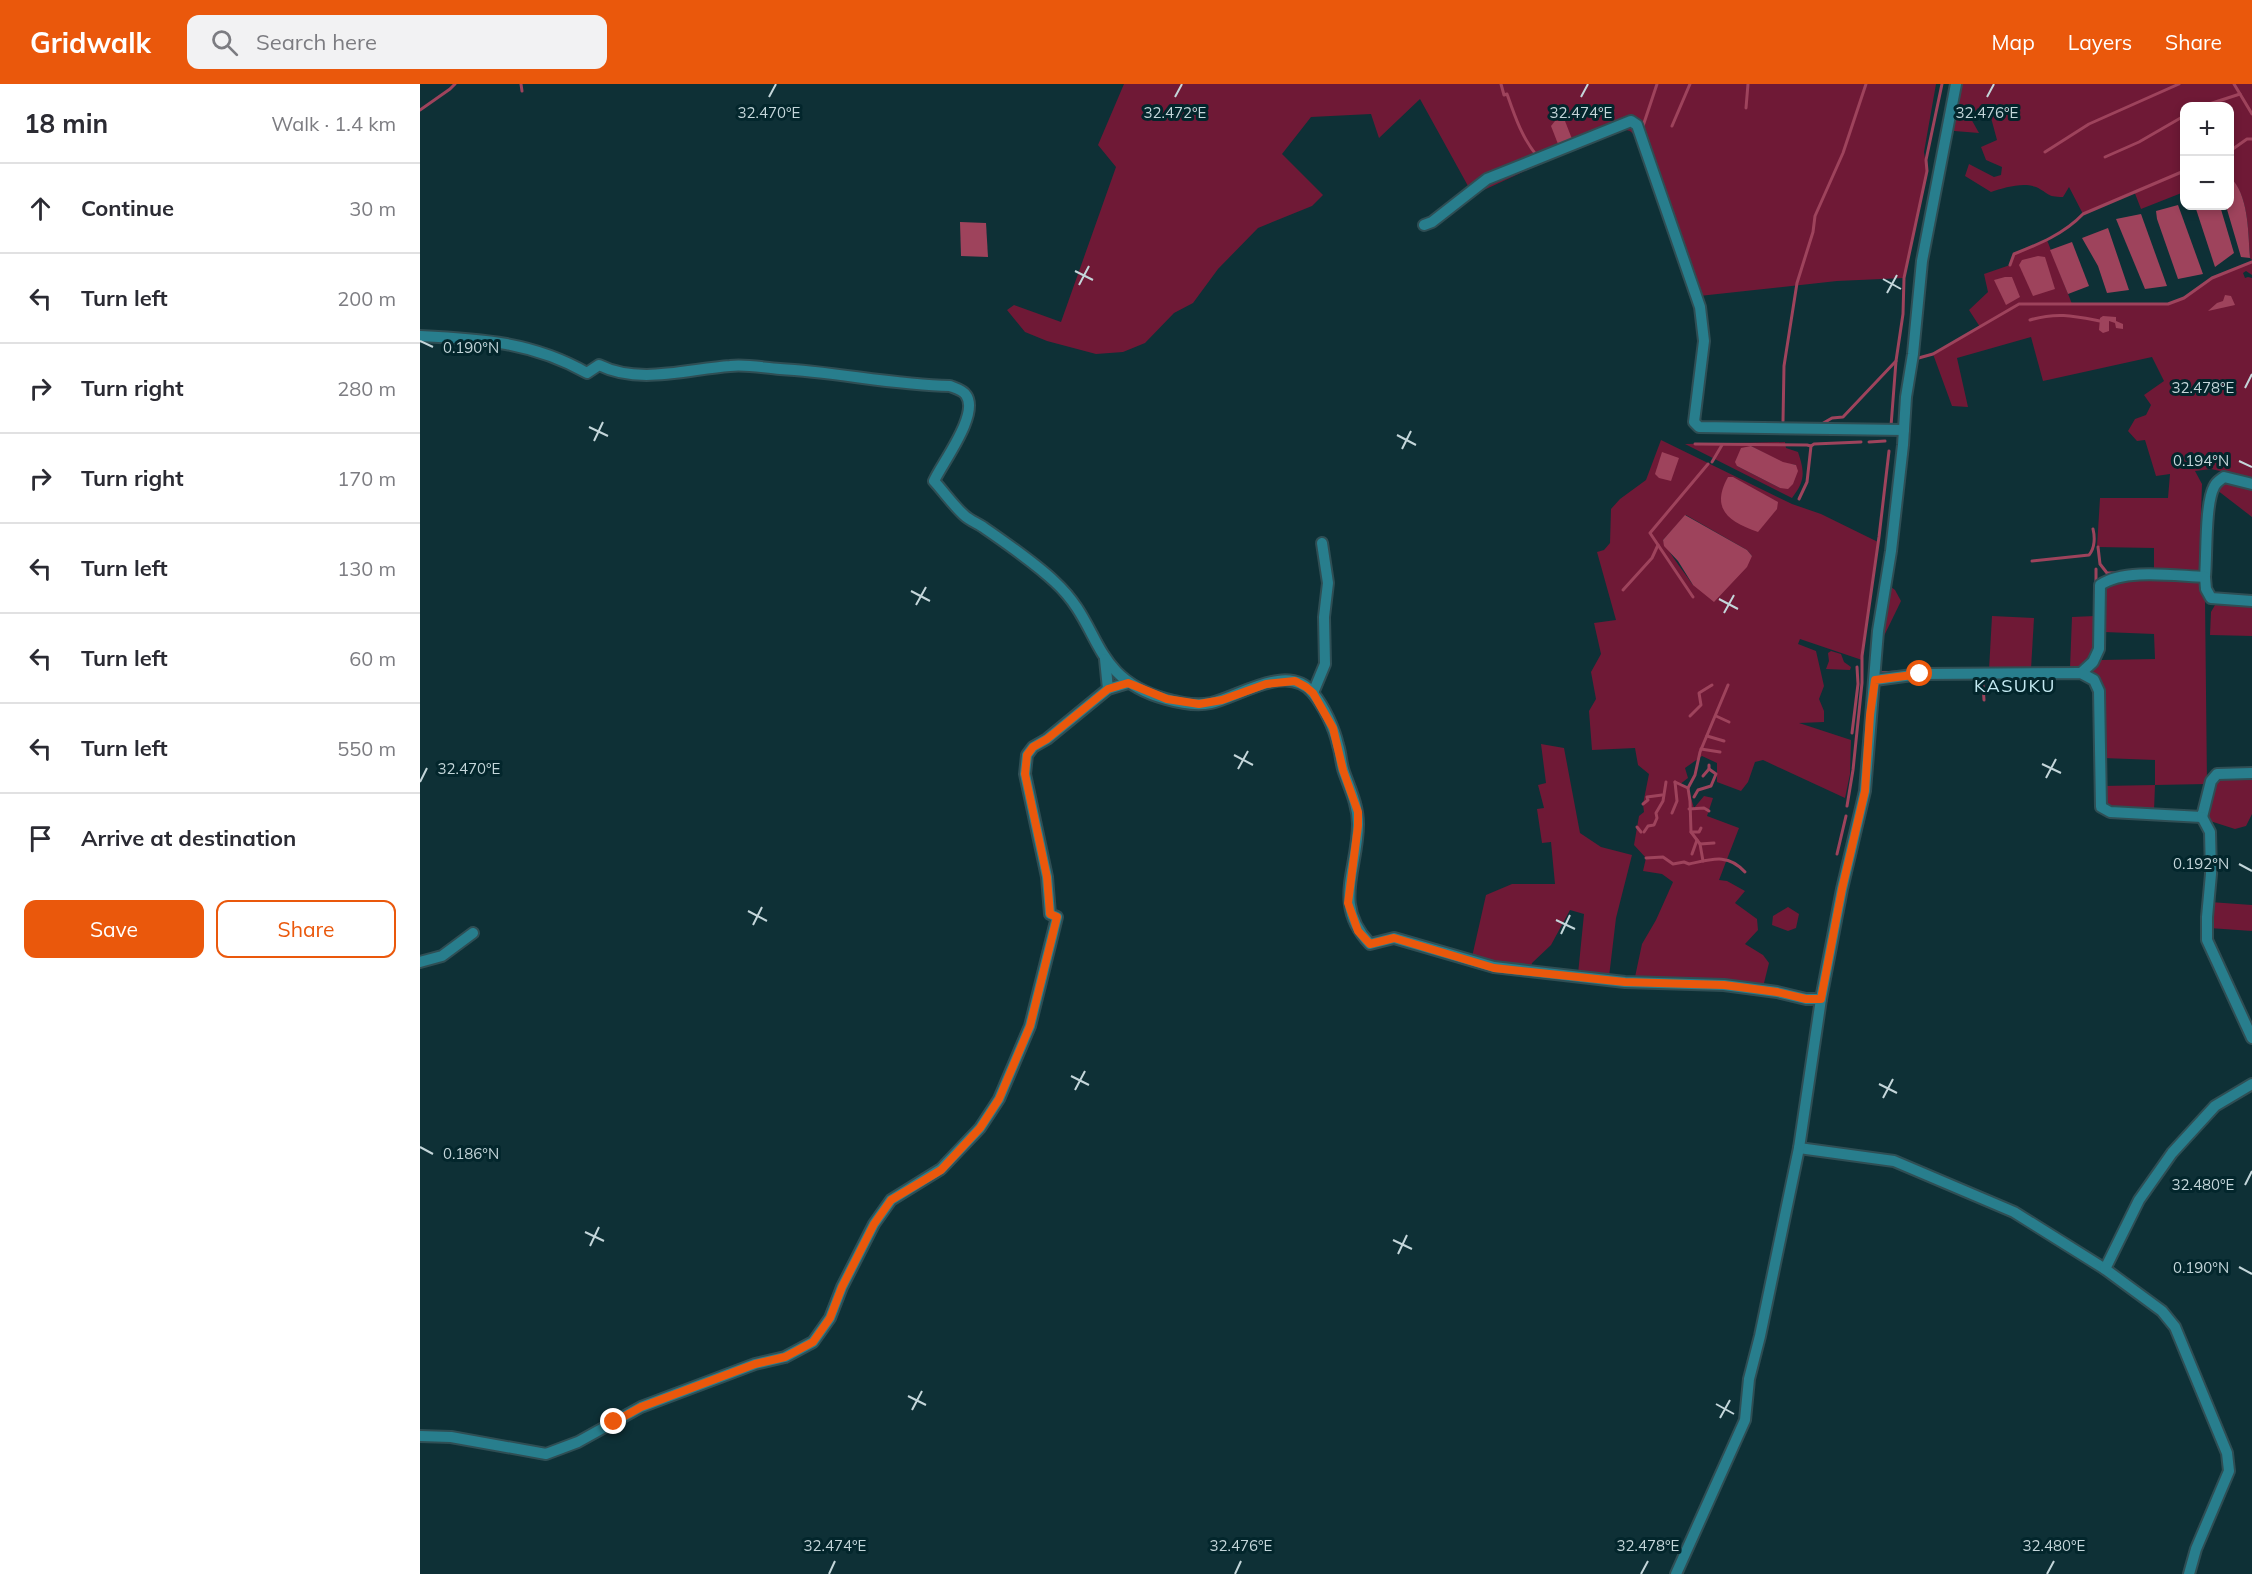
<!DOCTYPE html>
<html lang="en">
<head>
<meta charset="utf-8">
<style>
	:root { --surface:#fff; --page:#f2f2f3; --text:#2b2b33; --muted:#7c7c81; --line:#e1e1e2; --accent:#ea580c }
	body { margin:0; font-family:Mulish,sans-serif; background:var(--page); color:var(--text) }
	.controls { position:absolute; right:18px; top:18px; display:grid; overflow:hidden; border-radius:12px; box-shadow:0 3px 9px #0003 }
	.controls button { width:54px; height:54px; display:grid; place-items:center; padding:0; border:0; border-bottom:2px solid var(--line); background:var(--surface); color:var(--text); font:30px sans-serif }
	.stop { position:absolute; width:18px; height:18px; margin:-14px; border:4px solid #ea580c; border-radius:50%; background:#fff }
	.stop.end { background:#ea580c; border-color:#fff; box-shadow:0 2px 6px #0008 }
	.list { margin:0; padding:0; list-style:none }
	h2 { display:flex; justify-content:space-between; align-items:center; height:78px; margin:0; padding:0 24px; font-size:26px }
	h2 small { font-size:20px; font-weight:400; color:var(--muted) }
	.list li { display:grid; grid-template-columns:39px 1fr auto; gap:18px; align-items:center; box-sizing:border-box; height:90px; padding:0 24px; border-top:2px solid var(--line) }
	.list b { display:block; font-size:22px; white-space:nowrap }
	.list em { font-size:20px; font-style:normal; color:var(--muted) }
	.actions { display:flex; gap:12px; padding:18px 24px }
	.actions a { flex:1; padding:14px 0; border:2px solid var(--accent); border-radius:12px; text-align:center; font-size:21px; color:var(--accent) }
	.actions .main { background:var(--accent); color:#fff }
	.icon { flex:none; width:33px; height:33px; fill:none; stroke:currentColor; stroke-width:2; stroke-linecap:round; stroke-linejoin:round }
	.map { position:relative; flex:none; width:1832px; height:1490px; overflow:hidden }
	header { display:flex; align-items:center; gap:36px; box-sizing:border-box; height:84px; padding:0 30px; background:var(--accent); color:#fff }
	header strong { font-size:28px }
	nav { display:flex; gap:33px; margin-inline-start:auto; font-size:21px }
	.search { width:420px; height:54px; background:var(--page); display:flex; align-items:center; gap:15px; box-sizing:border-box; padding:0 21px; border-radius:12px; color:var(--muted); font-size:22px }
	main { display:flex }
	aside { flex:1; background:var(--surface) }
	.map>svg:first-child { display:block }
</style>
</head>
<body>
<header>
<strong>Gridwalk</strong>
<div class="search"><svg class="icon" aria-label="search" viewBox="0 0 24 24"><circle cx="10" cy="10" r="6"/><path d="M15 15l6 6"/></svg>Search here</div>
<nav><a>Map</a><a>Layers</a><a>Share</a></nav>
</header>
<main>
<aside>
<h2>18 min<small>Walk · 1.4 km</small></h2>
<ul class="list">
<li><svg class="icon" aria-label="ahead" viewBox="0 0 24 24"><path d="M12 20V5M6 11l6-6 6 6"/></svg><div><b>Continue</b></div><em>30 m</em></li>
<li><svg class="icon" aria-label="left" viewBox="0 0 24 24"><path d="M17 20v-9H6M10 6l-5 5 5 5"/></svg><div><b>Turn left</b></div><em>200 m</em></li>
<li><svg class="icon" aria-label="right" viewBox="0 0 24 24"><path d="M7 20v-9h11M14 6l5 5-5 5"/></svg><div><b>Turn right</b></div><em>280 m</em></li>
<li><svg class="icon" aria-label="right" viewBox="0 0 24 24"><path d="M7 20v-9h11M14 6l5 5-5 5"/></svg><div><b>Turn right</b></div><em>170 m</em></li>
<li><svg class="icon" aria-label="left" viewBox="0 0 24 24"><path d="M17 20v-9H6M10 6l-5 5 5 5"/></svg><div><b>Turn left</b></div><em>130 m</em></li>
<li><svg class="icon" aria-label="left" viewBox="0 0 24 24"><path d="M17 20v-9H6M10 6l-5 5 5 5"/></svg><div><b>Turn left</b></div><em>60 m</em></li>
<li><svg class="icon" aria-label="left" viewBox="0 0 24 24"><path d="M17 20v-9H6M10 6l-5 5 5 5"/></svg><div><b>Turn left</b></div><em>550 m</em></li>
<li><svg class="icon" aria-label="arrive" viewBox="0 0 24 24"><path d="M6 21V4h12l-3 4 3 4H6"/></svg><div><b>Arrive at destination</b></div></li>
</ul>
<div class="actions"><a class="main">Save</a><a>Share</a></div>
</aside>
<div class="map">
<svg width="1832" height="1490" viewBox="0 0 1832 1490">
	<rect width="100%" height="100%" fill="#0e3036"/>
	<!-- green -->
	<g fill="#6f1936" fill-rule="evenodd">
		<path d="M704 0H1516L1504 68 1507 87 1484 194 1417 197 1270 213 1248 150 1220 56 1210 47 1202 45 1144 69 1053 111 1000 15 959 54 951 30 891 33 862 70 903 111 892 122 838 144 798 185 773 219 754 229 725 259 703 268 676 270 627 257 605 248 587 226 594 221 641 238 696 83 678 61Z"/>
		<path d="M1533 0H1832V176L1830 174C1828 148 1829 112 1810 93V22H1764V108L1721 125 1714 107 1663 130 1649 103 1643 113C1626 113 1629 109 1616 103 1602 98 1584 104 1571 108L1545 92 1549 80 1574 93 1581 91 1582 83 1566 76 1561 63 1577 56 1570 30 1558 24 1550 33 1559 49 1522 46Z"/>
		<path d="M1627 156 1652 220H1748L1764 214 1792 194 1832 178V191L1826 187 1823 189 1825 194 1828 193 1832 194V394L1791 385 1775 387 1782 400 1779 488 1734 487V464L1677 463 1680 414H1748L1750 390 1736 392 1725 356 1717 357 1708 347 1715 335 1726 331 1731 321 1724 311 1744 297 1732 273 1623 297 1611 253 1537 274 1548 323 1532 322 1513 270 1560 243 1549 226 1568 208 1564 190 1590 181 1594 170Z"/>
		<path d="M1241 356 1372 420 1401 430 1458 458 1442 576 1380 555 1378 560 1396 567 1404 602 1399 615 1404 627V638L1379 639 1431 656 1430 690 1425 714 1343 676 1335 678 1328 698 1321 707 1297 698V679L1282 672 1265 684 1268 694 1259 701 1268 704 1274 724 1284 712 1293 714 1287 732 1319 744 1299 796 1307 797 1325 807 1315 819 1337 835 1338 846 1325 860 1343 871 1349 879 1343 903 1310 897 1215 893 1222 860 1236 836 1253 798 1242 790 1223 787 1226 774 1214 761 1219 732 1224 728 1223 720 1229 690 1218 681 1215 664 1172 666 1169 627 1176 615 1171 588 1181 570 1174 539 1196 536 1177 468 1184 466 1190 459 1191 425 1200 415 1226 396ZM1266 431 1327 466 1332 472 1273 501C1267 492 1244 462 1243 456Z"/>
		<path d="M1365 358 1366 364 1378 368C1385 389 1385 397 1372 414L1265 360ZM1331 362 1363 379 1376 381 1360 404 1317 382Z"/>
		<path d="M1807 397 1832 402V433L1797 406Z"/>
		<path d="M1462 496 1475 506 1481 517 1463 554 1450 569Z"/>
		<path d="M1706 496H1778L1782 502 1785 514 1787 700 1735 701 1734 727 1692 726 1683 719V702L1735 701V676L1683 674 1684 608 1680 595 1668 588 1681 576 1735 575 1734 550 1684 548 1685 506 1690 499Z"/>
		<path d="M1795 521 1832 523V552L1790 551 1791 528Z"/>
		<path d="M1572 532 1614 534 1611 585 1569 586Z"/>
		<path d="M1675 532C1675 555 1680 583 1650 584L1652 533Z"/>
		<path d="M1411 567 1421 570 1424 578 1431 583 1430 586 1406 585 1409 577 1408 569Z"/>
		<path d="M1121 660 1144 664 1160 749 1181 763 1212 771 1196 834 1189 893 1158 890 1164 830 1150 826 1131 861 1112 879 1111 883 1076 881 1052 873 1066 811 1092 800H1135L1131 758 1122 759 1117 725 1124 724 1118 701 1126 699Z"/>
		<path d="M1832 692V730L1826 742 1815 745 1790 737C1784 724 1793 706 1799 693Z"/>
		<path d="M1790 818 1832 821V847L1789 844Z"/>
		<path d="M1368 823 1379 830 1376 844 1368 847 1352 841 1353 832Z"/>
	</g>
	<!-- water -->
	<g fill="#9e435c">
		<path d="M1135 37H1145L1152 55 1142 62 1138 60 1131 42Z"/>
		<path d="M1810 93C1829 111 1828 148 1830 174L1821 173 1806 122H1810Z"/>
		<path d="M1758 121 1783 190 1758 195 1737 135 1736 127Z"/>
		<path d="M1775 122H1800L1814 169 1795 183Z"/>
		<path d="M1721 130 1747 202 1725 205 1696 135Z"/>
		<path d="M540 138 566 139 568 173 541 172Z"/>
		<path d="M1688 144 1709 206 1687 209 1678 182 1662 154Z"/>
		<path d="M1652 158 1669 202 1648 210 1630 166Z"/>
		<path d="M1618 172 1625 173 1635 205 1613 212 1599 181 1602 176Z"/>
		<path d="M1585 193H1592L1600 213 1586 221 1574 196Z"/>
		<path d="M1805 211 1811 212 1815 221 1788 227 1797 219 1803 217Z"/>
		<path d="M1683 232 1696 233V237L1703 240V245L1696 244 1695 239 1689 237V247L1683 249 1679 246 1680 234Z"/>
		<path d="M1331 362 1363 378 1376 381 1378 387 1373 400 1368 405 1360 404 1317 382 1315 378 1321 364Z"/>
		<path d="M1242 368 1259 374 1251 397 1239 394 1235 390Z"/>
		<path d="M1308 393H1313L1358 418 1357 425 1338 448C1309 438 1290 425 1308 393Z"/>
		<path d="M1265 431 1327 466 1332 472 1327 483 1294 518 1273 501 1258 477 1244 462 1243 456Z"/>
	</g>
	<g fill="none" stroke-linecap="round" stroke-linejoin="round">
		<!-- stream -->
		<g stroke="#9e435c" stroke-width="3">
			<path d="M101 0 102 7"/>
			<path d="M1081 0 1084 11 1087 10C1095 33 1102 54 1118 73"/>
			<path d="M1814 0 1832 30"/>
			<path d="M1783 22 1820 10"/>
			<path d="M1326 24 1328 0"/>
			<path d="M0 26 30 5 35 0"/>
			<path d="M1252 42 1270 0"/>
			<path d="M1222 45 1237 0"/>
			<path d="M1810 67 1827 55H1832"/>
			<path d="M1625 68 1669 40 1759 0"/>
			<path d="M1685 73 1719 58 1764 32"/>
			<path d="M1590 181 1594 170C1619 160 1644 150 1663 130L1764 87"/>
			<path d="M1610 236C1637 228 1654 232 1680 237"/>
			<path d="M1495 275 1513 270 1599 220H1748L1764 214 1792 194 1832 178"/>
			<path d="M1363 337 1364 282 1377 199 1393 148 1395 132 1423 69 1446 0"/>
			<path d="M1400 341 1412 334 1423 333 1476 277 1483 230 1484 194 1507 87 1506 76 1522 0"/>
			<path d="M1471 342 1476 277"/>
			<path d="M1449 358 1465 357"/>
			<path d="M1275 360 1387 361 1391 362 1394 360 1441 358"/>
			<path d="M1292 378 1302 361"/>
			<path d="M1379 415 1387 398 1391 362"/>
			<path d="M1678 463 1680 480 1687 489H1696"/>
			<path d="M1612 477 1669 471C1675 464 1675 453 1673 445"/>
			<path d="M1676 485V500"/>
			<path d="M1203 506 1232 474 1238 461"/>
			<path d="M1273 513 1230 449 1288 380"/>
			<path d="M1458 589 1479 588"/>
			<path d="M1553 594 1563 601 1564 616"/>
			<path d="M1270 632 1281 621 1279 609 1292 601"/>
			<path d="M1296 632 1309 638"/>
			<path d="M1432 649 1438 600 1437 583"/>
			<path d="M1287 652 1304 657"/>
			<path d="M1281 665 1300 668"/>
			<path d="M1283 692 1289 685V681"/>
			<path d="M1255 698 1268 704"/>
			<path d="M1274 713 1278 706 1291 702 1296 690 1289 685"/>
			<path d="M1223 720 1228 716 1227 713 1242 711"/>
			<path d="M1427 722 1433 686 1442 599V572L1459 453 1469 367"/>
			<path d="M1269 725 1284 724 1289 727"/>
			<path d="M1252 729 1257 717 1255 698"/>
			<path d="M1217 743 1221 748"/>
			<path d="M1224 748 1228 742 1234 741 1237 734 1236 729 1243 717 1246 698"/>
			<path d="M1271 748H1279L1281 744"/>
			<path d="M1280 760 1294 759"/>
			<path d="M1272 770 1277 756"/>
			<path d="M1417 770 1426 732"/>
			<path d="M1226 774 1243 773 1253 780 1264 778 1269 780C1292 775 1308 769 1325 788"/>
			<path d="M1283 777 1280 760 1271 748 1270 717 1268 704 1275 691 1280 668 1308 601"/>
		</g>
		<defs>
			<g id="minor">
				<path d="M1004 141 1012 138 1067 95 1211 37 1217 41 1280 223 1284 257 1274 338 1279 343 1484 346"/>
				<path d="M0 252C61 255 113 258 167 289L179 281C219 301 268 285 310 282 326 280 344 284 360 285 417 288 473 301 530 302 535 304 543 306 546 311 560 330 522 379 514 397 524 408 533 421 544 431 549 436 557 439 563 443 587 460 614 478 635 498 683 542 670 594 746 615 760 619 777 622 791 619 819 613 868 578 893 609 904 623 914 643 918 661 921 670 921 680 924 688 930 705 938 721 938 740 938 786 912 820 950 860L974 854 1074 883 1205 898 1304 901 1357 908 1386 915H1401"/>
				<path d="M1785 493C1787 471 1785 420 1794 403 1796 398 1800 396 1804 393L1832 400"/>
				<path d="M685 575 688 605"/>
				<path d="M1661 589 1673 578 1679 565 1680 501C1705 484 1755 492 1785 493L1786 505 1791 514 1832 517"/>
				<path d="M1455 596 1500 590 1661 589 1674 596 1679 607 1681 723 1690 728 1782 733 1791 697 1797 690 1832 689"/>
				<path d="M893 609 905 580 904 533 908 499 902 459"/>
				<path d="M1782 733 1790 748 1791 790 1787 833V856L1832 954"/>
				<path d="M0 878 22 872 53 849"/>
				<path d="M1379 1064 1474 1077 1594 1128 1685 1185 1742 1227 1755 1243 1760 1255 1807 1369 1809 1387 1776 1465 1769 1490"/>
				<path d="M1685 1185 1719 1116 1752 1069 1795 1022 1832 1000"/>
				<path d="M0 1352 31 1353 126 1370 158 1358 221 1323 335 1280 365 1273 393 1258 410 1234 422 1203 454 1140 471 1116 521 1085 560 1044 579 1015 610 942 637 833 630 830 627 793 605 690 607 671 613 663 627 655 688 605 708 599"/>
				<path d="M1256 1490 1325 1336 1329 1295 1340 1252 1379 1064 1401 915 1422 805 1445 707 1458 547 1471 467 1483 361 1486 313 1493 270 1502 177 1536 0"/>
			</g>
		</defs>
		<!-- minor casing -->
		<use href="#minor" stroke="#2f4e54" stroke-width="14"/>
		<!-- minor -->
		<use href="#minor" stroke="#287e8d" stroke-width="10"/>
	</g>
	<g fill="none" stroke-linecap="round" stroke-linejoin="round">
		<!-- route -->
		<path stroke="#ea580c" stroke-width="8" d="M194 1338 221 1323 335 1280 365 1273 393 1258 410 1234 422 1203 454 1140 471 1116 521 1086 560 1044 579 1015 610 942 637 833 630 830 627 793 605 690 607 671 613 663 627 655 688 605 708 599 747 615 779 620 802 616 846 600 875 597 886 603 893 609 913 644 923 686 938 728V742L928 819 938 847 950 860 974 854 1074 884 1205 898 1304 901 1357 908 1386 915H1401L1422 805 1445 707 1450 631 1455 596 1500 590"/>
	</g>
	<!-- ticks -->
	<path fill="none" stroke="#c4d6da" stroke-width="2" d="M349 13 356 0M755 13 762 0M1161 13 1168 0M1567 13 1574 0M655 187 673 196M1463 195 1481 205M659 201 669 182M1467 209 1477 191M0 257 13 263M1825 304 1832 290M169 343 188 352M977 351 996 361M174 357 183 338M982 365 991 347M1819 377 1832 383M491 507 510 517M1299 515 1318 525M496 521 506 503M1304 529 1314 511M814 671 833 681M1622 680 1641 689M818 685 828 667M1626 694 1636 675M0 698 7 684M1819 780 1832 787M328 827 347 837M1136 836 1155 845M333 841 342 823M1141 850 1150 831M651 992 669 1001M1459 1000 1477 1009M655 1006 665 987M1463 1014 1473 995M0 1063 13 1070M1825 1101 1832 1087M165 1148 184 1157M973 1156 992 1165M170 1162 179 1143M978 1170 987 1151M1819 1183 1832 1190M488 1312 506 1321M1296 1320 1314 1330M492 1326 502 1307M1300 1334 1310 1316M409 1490 415 1477M815 1490 821 1477M1221 1490 1228 1477M1627 1490 1634 1477"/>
	<g text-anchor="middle" stroke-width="6" stroke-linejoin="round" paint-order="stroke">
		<!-- quarter labels -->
		<g font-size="18" letter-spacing="1.5" fill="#c5eaf2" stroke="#03262c">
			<text x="1595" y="608">KASUKU</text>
		</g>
	</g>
	<g font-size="15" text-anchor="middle" fill="#c4d6da" stroke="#03262c" stroke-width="6" stroke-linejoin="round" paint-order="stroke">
		<text x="349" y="34">32.470°E</text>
		<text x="755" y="34">32.472°E</text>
		<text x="1161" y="34">32.474°E</text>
		<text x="1567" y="34">32.476°E</text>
		<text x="51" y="269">0.190°N</text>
		<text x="1783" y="309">32.478°E</text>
		<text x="1781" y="382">0.194°N</text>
		<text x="49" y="690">32.470°E</text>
		<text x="1781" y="785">0.192°N</text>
		<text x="51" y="1075">0.186°N</text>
		<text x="1783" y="1106">32.480°E</text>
		<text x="1781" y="1189">0.190°N</text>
		<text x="415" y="1467">32.474°E</text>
		<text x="821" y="1467">32.476°E</text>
		<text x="1228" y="1467">32.478°E</text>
		<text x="1634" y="1467">32.480°E</text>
	</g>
</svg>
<div class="controls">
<button>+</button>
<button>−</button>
</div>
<div class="stop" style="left:1500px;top:590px"></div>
<div class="stop end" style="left:194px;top:1338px"></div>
</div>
</main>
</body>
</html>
